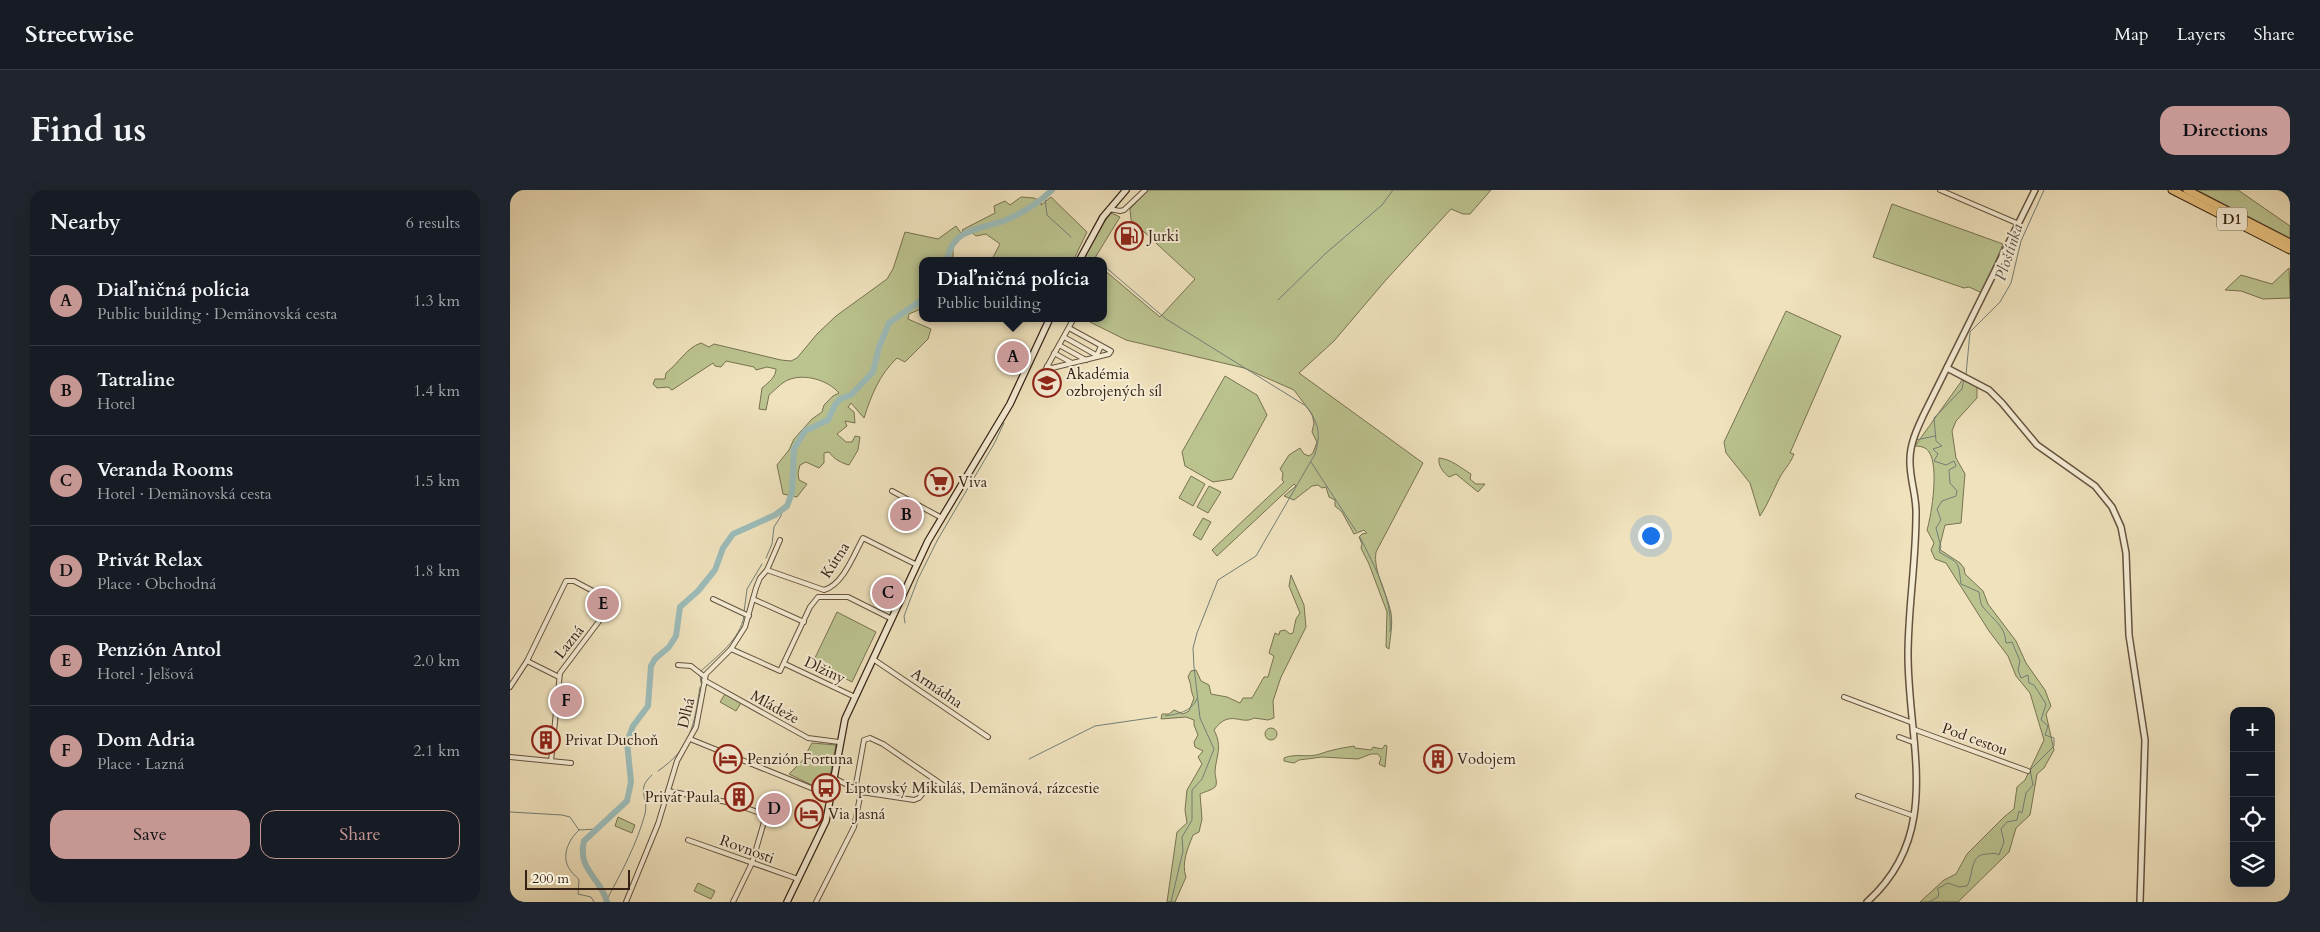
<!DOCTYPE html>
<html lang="en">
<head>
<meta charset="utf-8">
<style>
	:root { --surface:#171b24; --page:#20242c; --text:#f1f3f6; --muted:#9ea1a6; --line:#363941; --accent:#c59692 }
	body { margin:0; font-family:Cardo,serif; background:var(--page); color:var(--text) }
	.controls { position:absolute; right:15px; bottom:15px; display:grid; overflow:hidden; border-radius:10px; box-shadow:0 5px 20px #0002 }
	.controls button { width:45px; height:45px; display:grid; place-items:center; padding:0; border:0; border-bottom:1px solid var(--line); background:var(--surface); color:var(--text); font:25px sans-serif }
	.scale { position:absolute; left:15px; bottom:12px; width:105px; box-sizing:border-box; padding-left:5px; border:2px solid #362215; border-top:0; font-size:14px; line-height:18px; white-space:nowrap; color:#362215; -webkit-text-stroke:4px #f5ecd4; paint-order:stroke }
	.you { position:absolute; left:1140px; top:345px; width:18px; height:18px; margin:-12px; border:4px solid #fff; border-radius:50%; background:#1a73e8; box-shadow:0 0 0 8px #1a73e833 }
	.badge { display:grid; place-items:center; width:32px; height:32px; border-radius:50%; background:var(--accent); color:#111; font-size:16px; font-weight:700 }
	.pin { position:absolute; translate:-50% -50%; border:2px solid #fff; box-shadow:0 1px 5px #0006 }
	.popup { position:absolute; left:409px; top:67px; width:188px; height:65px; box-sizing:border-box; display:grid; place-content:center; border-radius:10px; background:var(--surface); filter:drop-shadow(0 1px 4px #0005); font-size:16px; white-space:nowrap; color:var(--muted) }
	.popup b { font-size:19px; color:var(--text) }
	.popup::after { content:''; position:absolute; left:50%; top:100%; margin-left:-10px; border:10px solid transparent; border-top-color:var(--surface) }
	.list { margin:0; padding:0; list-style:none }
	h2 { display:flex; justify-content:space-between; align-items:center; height:65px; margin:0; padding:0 20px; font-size:21px }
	h2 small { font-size:16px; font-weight:400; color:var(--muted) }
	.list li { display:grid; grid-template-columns:32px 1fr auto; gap:15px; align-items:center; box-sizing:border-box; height:90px; padding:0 20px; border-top:1px solid var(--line) }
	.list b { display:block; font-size:19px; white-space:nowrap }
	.list p { margin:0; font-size:16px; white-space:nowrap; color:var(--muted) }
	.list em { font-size:16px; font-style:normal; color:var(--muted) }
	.actions { display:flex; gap:10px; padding:15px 20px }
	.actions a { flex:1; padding:11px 0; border:1px solid var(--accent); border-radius:15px; text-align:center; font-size:18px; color:var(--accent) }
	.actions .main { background:var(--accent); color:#111 }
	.icon { flex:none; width:28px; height:28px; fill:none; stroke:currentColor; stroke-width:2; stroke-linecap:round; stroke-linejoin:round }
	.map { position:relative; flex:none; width:1780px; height:712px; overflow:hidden; border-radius:15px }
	header { display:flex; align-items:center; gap:30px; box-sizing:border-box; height:70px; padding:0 25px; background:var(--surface); border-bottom:1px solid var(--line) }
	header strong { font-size:24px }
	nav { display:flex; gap:28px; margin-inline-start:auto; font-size:18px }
	.intro { display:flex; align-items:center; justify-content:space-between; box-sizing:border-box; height:120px; padding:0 30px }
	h1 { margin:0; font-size:35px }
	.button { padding:12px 22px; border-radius:15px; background:var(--accent); color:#111; font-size:18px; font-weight:700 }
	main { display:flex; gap:30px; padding:0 30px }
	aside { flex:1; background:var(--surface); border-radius:15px; box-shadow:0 5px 20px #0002 }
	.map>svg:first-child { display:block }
</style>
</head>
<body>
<header>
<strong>Streetwise</strong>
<nav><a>Map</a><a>Layers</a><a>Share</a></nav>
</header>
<div class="intro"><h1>Find us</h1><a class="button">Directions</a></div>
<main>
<aside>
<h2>Nearby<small>6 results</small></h2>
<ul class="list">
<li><span class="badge">A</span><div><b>Diaľničná polícia</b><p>Public building · Demänovská cesta</p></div><em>1.3 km</em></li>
<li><span class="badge">B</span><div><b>Tatraline</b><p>Hotel</p></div><em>1.4 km</em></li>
<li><span class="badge">C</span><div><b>Veranda Rooms</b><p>Hotel · Demänovská cesta</p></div><em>1.5 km</em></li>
<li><span class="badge">D</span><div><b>Privát Relax</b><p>Place · Obchodná</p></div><em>1.8 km</em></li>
<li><span class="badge">E</span><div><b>Penzión Antol</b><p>Hotel · Jelšová</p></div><em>2.0 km</em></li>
<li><span class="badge">F</span><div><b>Dom Adria</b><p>Place · Lazná</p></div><em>2.1 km</em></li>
</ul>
<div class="actions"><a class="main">Save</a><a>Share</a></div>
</aside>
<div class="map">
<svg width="1780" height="712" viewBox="0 0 1780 712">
	<rect width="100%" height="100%" fill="#efe2bd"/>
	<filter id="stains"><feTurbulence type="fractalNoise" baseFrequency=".004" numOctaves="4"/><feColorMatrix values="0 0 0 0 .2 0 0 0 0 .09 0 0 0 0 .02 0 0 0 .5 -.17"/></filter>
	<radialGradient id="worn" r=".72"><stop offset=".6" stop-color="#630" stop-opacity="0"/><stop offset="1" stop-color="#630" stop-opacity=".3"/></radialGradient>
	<!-- green -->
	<g fill="#bbc38f" stroke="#787252">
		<path d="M638 0H981L960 24H953L941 19 875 91 824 151 789 183 913 273 866 362C863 382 877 403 881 423 883 435 880 448 879 459L876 457 877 422 859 374 851 358 852 354 849 347 852 344 857 343 854 340 844 344 832 322 825 316V310L819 307 816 297 812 298 808 295 802 296 784 310 774 306 786 296 784 294 707 366 702 360 774 292 772 290 773 283 770 279 779 265 790 258 794 264 799 266 803 263 807 252 802 242 804 233 802 224 784 200 734 178 616 150 572 128H593V79L650 127 685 89 621 30 620 19Z"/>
		<path d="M1687 0H1728L1780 36V48Z"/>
		<path d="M511 7 524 8 531 11V15L541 7 577 42 563 71H481L490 54 476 44 466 46 459 40 453 42 452 40 485 23 484 16 495 11 500 15Z"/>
		<path d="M1382 14 1493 54 1472 103 1459 97 1454 98 1363 67Z"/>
		<path d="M601 23 610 27 583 71H572L586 43Z"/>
		<path d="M446 36 451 43 438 58 443 59V71H413V118L399 124 398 129 421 139 418 149 395 172 387 168C369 185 361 206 354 228L341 213 338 217 344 222 345 233 335 231 337 236 327 244 336 252H342L345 246 350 247 348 260 339 275C331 273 324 269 319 262L314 263V273L309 278 296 272 290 275 288 283 289 290 297 294 287 307 273 304 267 275 279 260 284 249 302 229 312 222 314 215 323 206 329 203C318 190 294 183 278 190 271 193 265 200 259 205L256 220 249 219 252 198C258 193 266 187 266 179L257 177 246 180 244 177 216 171 211 177 205 176 203 173 162 200 158 197 147 198 143 194 145 189H155L156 183C169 173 176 158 191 153L199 157 204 154 271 170 281 171 287 168 307 144 326 126 377 89 383 79 395 42 428 49Z"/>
		<path d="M1779 78 1780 108 1753 109 1731 101 1715 100 1731 85 1762 94Z"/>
		<path d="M1276 121 1331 146 1280 263 1284 264C1280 275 1273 280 1268 291 1262 303 1258 314 1250 326L1240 293 1216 263 1214 252Z"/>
		<path d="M715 186 747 205 757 225 722 289 703 292 675 276 672 262Z"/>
		<path d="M1453 189 1467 195V208L1446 231 1442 241 1446 268 1455 284 1451 333 1435 335 1429 359 1450 373 1454 378 1455 384 1473 401 1478 414 1506 451 1516 473 1535 500 1541 516 1536 524 1544 560 1534 578 1527 584 1520 625 1506 638 1499 662 1448 712H1410L1434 690 1446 684 1457 664 1494 627 1504 619 1507 597 1515 590 1534 550 1520 503 1506 486 1498 466 1479 441 1436 373 1425 369 1421 360 1424 353 1417 340C1422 323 1429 276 1419 262 1416 257 1410 256 1405 256Z"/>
		<path d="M929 268C941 269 951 278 961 284L960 289 966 294H975L968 302 946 284 939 287C933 282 928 276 929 268Z"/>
		<path d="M681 286 695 294 683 316 669 308Z"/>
		<path d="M699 296 711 302 698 323 687 317Z"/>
		<path d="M693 328 701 332 691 350 683 345Z"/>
		<path d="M781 385 794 415 796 437 771 487 763 511 764 528 758 530 744 528C731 536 720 518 704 540 713 558 706 565 705 582 705 586 708 594 705 597 702 600 694 602 690 604L692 629 689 642 683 645C678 658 671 673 676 687L665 712H657L667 642 677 633 675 620 677 600 692 574 688 567 693 561 685 557 684 552 688 545 684 535V530L676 527 651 529 652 524H659L664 520 673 524 679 521 684 508C680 501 682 495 678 487L681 481 686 480 691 491 699 495 701 504 717 507 730 513 733 508H742L754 487H758L764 466 759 463 765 443 769 445 770 441 775 440 780 444 783 443 786 429 790 423 779 396Z"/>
		<path d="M327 422 366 442 342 492 303 472Z"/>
		<path d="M215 504 231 513 226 521 210 512Z"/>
		<circle cx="761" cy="544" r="6"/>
		<path d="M302 553 326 555 319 591 312 600 279 584 292 571Z"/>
		<path d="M875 555 877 556 875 577 869 574 871 568 868 564H861L848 569 812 567 789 570 784 573 774 571V568C785 563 799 568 810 564 820 560 832 558 844 556L845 558 861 560 863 557 872 559Z"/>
		<path d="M108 627 125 635 122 643 105 636Z"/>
		<path d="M188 693 205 701 201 709 184 701Z"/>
	</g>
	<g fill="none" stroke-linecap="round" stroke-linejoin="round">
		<!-- stream -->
		<g stroke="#737e77" stroke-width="1">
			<path d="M535 7 537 25 561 47"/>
			<path d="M587 70 588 71"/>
			<path d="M593 75 656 129 796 216C809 234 811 243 805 264L746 366 708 390 687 443 683 458 684 477 690 528 704 559 692 589 682 600V630L672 647 673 661 661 712"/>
			<path d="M768 110 815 64 872 15 883 0"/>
			<path d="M1456 185 1460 142 1490 112 1501 93 1511 51 1534 0"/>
			<path d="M1406 250 1425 246"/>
			<path d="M801 272 846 341"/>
			<path d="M850 347C864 376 883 408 880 442"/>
			<path d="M256 368 262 354 264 337 271 326 272 320"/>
			<path d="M234 422 237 399 252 374"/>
			<path d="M395 433 394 426 408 389 428 349 484 254 494 233"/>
			<path d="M191 481C207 466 230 450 234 426"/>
			<path d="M190 485 191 493"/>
			<path d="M655 526C668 524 681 522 687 509"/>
			<path d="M519 569 585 536 647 527"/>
			<path d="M148 581C182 558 184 534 190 497"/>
			<path d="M0 622 52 625 60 627 69 640 87 639"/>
			<path d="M69 640C58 650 50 668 61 681 63 685 67 686 69 690L68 704 81 707 84 712"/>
			<path d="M97 709C112 682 127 653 135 624 139 607 125 600 142 585"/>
			<path d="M1419 712 1428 707 1429 702 1427 699 1438 693 1449 697 1457 696C1464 685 1459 664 1477 664 1482 664 1484 662 1489 665L1494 652 1491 639 1497 632 1507 630 1509 621 1512 623 1516 603 1523 595 1520 580 1544 556V548L1535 545 1538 536 1531 530 1536 514 1524 495 1519 493 1518 485 1511 488 1508 480 1510 471 1502 452 1496 453C1495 435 1483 430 1473 417 1470 414 1470 407 1469 402L1451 394C1448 369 1449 374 1429 362L1431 357 1426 338 1431 330 1427 319 1432 311 1446 306 1447 301 1440 293 1439 280 1446 276 1444 271 1436 275 1424 271 1428 264 1423 259 1432 256 1426 251 1424 228 1452 199 1454 189"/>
		</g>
		<!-- river -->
		<g stroke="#9cbcb9" stroke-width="6">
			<path d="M437 71C442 37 471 40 496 30 512 23 530 12 542 0"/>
			<path d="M97 712C91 688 67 680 74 651L117 611 121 592 117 552 123 536 138 516 141 476 145 469 159 457 166 446 170 417 188 401 205 380 213 358 223 344 265 325 277 316 282 303 284 259 295 241 318 230 325 215 330 209 341 205 363 182 369 157 379 133 413 109"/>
		</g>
		<defs>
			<g id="minor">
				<path d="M1430 0 1509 34"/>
				<path d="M599 19 610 21 614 20 635 0"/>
				<path d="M554 147 586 165"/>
				<path d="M549 155 576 170"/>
				<path d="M544 163 562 173"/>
				<path d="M586 167 591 156"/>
				<path d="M537 176 542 178 599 164 601 161 559 138"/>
				<path d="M533 184 564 128"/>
				<path d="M382 301 432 328"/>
				<path d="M257 380 314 400C333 395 344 364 353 348L407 375"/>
				<path d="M203 409 239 426"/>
				<path d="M243 409 294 432"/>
				<path d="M221 459 270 481 300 417 308 407H338L382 429"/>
				<path d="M363 469 478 547"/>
				<path d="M17 471 49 487"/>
				<path d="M275 474 345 507"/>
				<path d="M168 475 181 476 195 487"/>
				<path d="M194 490 298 548 329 552"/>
				<path d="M0 497 17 471 56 391H64L102 411V414L50 483 41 571"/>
				<path d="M1334 507 1403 533"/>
				<path d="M1403 539 1518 581"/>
				<path d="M1389 547 1405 553"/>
				<path d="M180 549 321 606"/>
				<path d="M0 567 61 573"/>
				<path d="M324 588 351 602 404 610 409 608 424 589"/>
				<path d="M345 600 354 550 360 548 373 554 437 598"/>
				<path d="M158 601 222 613 256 625 242 673 223 712"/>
				<path d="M1348 606 1404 626"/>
				<path d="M178 650 288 689"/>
				<path d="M116 712 148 634 167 571 186 537 196 484 221 459 235 437 246 398 250 388 257 380 270 350"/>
				<path d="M306 712 344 637 351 602"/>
			</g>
			<g id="tertiary">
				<path d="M1437 178 1479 200 1492 213 1527 255 1585 296 1602 317 1611 337 1616 363 1619 445 1635 550 1630 712"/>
				<path d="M1357 712C1434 643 1398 554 1398 465 1398 419 1406 372 1406 325 1407 306 1399 288 1400 269 1400 254 1407 239 1413 226L1525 0"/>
			</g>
			<g id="secondary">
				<path d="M569 71 593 27 616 0"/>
				<path d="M277 712 316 631 335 529 418 351 500 214 540 128"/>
			</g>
			<g id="motorway">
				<path d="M1662 0 1780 60"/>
				<path d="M1677 0 1780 53"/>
			</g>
		</defs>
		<!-- minor casing -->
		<use href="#minor" stroke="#64523f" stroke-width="6"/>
		<!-- tertiary casing -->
		<use href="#tertiary" stroke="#64523f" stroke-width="8"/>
		<!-- secondary casing -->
		<use href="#secondary" stroke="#362215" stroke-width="8"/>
		<!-- motorway casing -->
		<use href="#motorway" stroke="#362215" stroke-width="9"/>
		<!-- minor -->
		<use href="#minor" stroke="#f5ecd4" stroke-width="4"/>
		<!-- tertiary -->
		<use href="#tertiary" stroke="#f5ecd4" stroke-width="5"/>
		<!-- secondary -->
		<use href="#secondary" stroke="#f5ecd4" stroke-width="5.5"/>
		<!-- motorway -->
		<use href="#motorway" stroke="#e8c17e" stroke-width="7"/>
	</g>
	<!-- icons -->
	<defs>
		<symbol id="fuel-ring" viewBox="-11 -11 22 22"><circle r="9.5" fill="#f5ecd4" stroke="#8f2418" stroke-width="1.5"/><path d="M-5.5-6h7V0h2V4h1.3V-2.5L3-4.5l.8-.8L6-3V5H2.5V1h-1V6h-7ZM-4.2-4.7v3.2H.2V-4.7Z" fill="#8f2418"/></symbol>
		<symbol id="university-ring" viewBox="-11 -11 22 22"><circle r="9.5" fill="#f5ecd4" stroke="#8f2418" stroke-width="1.5"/><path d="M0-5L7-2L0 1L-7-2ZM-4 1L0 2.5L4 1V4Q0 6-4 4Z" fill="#8f2418"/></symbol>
		<symbol id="supermarket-ring" viewBox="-11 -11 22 22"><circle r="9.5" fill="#f5ecd4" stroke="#8f2418" stroke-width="1.5"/><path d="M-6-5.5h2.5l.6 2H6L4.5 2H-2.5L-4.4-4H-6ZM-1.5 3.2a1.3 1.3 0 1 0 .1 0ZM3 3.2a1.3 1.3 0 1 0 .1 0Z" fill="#8f2418"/></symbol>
		<symbol id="building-ring" viewBox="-11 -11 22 22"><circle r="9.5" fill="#f5ecd4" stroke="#8f2418" stroke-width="1.5"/><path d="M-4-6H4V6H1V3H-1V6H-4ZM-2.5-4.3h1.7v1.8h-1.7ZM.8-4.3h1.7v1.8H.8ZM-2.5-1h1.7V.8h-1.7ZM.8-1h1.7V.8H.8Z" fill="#8f2418"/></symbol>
		<symbol id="hotel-ring" viewBox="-11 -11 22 22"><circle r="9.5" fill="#f5ecd4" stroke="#8f2418" stroke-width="1.5"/><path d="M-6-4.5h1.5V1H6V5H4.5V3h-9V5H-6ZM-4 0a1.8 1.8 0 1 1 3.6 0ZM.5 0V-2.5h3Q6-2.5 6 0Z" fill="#8f2418"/></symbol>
		<symbol id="bus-ring" viewBox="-11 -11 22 22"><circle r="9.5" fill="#f5ecd4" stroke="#8f2418" stroke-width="1.5"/><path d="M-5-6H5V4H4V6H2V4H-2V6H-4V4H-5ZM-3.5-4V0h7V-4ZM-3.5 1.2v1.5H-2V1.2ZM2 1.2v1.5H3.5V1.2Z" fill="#8f2418"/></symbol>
	</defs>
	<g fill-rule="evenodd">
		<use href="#fuel-ring" x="603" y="30" width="32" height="32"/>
		<use href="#university-ring" x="521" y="177" width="32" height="32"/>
		<use href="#supermarket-ring" x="413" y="276" width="32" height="32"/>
		<use href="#building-ring" x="20" y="534" width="32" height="32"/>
		<use href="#hotel-ring" x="202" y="553" width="32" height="32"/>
		<use href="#building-ring" x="912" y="553" width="32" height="32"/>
		<use href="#bus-ring" x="300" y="582" width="32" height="32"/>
		<use href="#building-ring" x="213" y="591" width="32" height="32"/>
		<use href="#hotel-ring" x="283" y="608" width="32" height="32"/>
	</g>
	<g text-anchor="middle" stroke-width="4" stroke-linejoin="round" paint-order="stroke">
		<!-- shield labels -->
		<rect fill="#f5ecd4" stroke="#6f5f4e" stroke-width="1" x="1707" y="17.5" width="30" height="23" rx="4"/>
		<g font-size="14" font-weight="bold" fill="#362215">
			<text x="1722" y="34">D1</text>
		</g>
		<!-- poi labels -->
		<g font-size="15" fill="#362215" stroke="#f5ecd4" text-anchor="start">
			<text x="638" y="51">Jurki</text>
			<text x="556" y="189">Akadémia<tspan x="556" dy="17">ozbrojených síl</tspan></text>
			<text x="448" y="297">Viva</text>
			<text x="55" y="555">Privat Duchoň</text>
			<text x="237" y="574">Penzión Fortuna</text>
			<text x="947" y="574">Vodojem</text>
			<text x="335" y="603">Liptovský Mikuláš, Demänová, rázcestie</text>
			<text x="210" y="612" text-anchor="end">Privát Paula</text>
			<text x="318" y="629">Via Jasná</text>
		</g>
		<!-- street labels -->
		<g font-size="15" fill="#362215" stroke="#f5ecd4">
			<text transform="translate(325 370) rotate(-57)" y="5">Kútna</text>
			<text transform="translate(59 452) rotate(-52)" y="5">Lazná</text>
			<text transform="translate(315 480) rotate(25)" y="5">Dlžiny</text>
			<text transform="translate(427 498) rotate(34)" y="5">Armádna</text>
			<text transform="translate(265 517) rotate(29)" y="5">Mládeže</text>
			<text transform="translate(176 523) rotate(-76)" y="5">Dlhá</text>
			<text transform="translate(1465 549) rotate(20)" y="5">Pod cestou</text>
			<text transform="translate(237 659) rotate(20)" y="5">Rovnosti</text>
		</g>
		<!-- water labels -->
		<g font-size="16" font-style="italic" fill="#555046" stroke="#f5ecd4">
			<text transform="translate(1498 62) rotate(-72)" y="6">Ploštínka</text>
		</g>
	</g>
	<rect width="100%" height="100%" filter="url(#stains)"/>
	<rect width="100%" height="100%" fill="url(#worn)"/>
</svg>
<div class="controls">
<button>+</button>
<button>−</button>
<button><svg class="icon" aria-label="locate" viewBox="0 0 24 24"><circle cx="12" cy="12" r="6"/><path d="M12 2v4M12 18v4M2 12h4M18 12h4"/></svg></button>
<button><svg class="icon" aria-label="layers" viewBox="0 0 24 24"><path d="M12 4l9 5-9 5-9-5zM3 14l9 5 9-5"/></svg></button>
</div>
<div class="scale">200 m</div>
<div class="you"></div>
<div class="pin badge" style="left:503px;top:167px">A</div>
<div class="popup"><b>Diaľničná polícia</b>Public building</div>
<div class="pin badge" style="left:396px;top:325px">B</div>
<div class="pin badge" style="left:378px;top:403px">C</div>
<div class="pin badge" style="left:264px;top:619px">D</div>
<div class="pin badge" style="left:93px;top:414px">E</div>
<div class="pin badge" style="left:56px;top:511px">F</div>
</div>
</main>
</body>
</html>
